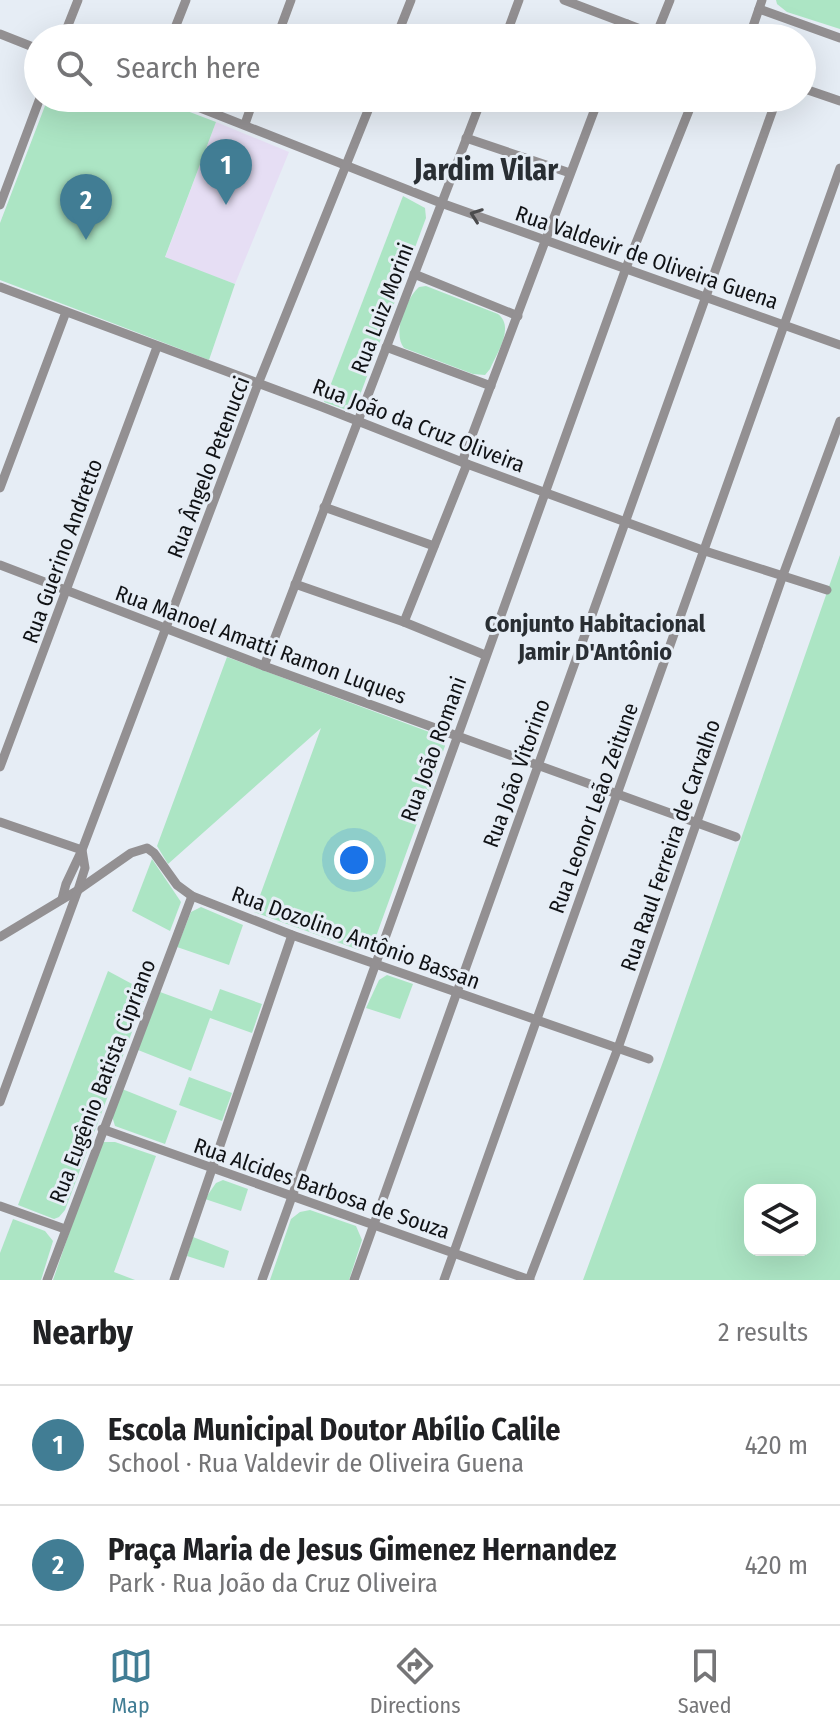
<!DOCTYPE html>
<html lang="en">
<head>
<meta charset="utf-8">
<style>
	:root { --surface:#fff; --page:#f6f6f6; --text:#202124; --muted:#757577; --line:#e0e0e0; --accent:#417d94 }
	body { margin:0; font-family:"Fira Sans Condensed",sans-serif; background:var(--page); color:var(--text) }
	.controls { position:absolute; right:24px; bottom:24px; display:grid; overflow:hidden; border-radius:16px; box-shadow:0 8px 32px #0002 }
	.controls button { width:72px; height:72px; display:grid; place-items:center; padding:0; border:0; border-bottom:2px solid var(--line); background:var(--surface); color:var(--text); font:40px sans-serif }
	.you { position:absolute; left:354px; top:860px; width:28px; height:28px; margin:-20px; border:6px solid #fff; border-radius:50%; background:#1a73e8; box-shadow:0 0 0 12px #1a73e833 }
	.badge { display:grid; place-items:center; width:52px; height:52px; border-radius:50%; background:var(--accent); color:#fff; font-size:26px; font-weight:700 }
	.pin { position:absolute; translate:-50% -66px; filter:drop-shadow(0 2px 4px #0008) }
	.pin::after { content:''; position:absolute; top:42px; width:28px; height:24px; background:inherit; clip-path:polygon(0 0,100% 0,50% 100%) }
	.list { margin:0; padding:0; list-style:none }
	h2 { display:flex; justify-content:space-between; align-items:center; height:104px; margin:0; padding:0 32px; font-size:34px }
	h2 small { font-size:26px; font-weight:400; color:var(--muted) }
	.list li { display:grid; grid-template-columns:52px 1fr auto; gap:24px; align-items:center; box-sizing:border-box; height:120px; padding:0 32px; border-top:2px solid var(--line) }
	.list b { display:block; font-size:30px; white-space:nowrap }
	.list p { margin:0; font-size:26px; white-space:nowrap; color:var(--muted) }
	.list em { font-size:26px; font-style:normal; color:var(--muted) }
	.icon { flex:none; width:44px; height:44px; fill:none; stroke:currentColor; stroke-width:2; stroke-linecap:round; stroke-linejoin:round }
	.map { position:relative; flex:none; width:840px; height:1280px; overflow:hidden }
	.search { position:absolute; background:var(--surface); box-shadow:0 8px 32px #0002; left:24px; right:24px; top:24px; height:88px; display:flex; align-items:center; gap:20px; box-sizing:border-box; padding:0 28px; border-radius:44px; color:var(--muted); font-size:30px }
	.sheet { height:344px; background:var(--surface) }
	nav { display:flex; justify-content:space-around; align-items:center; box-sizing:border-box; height:112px; border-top:2px solid var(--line); background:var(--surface); font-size:22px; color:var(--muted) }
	nav a { display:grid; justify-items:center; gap:4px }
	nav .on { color:var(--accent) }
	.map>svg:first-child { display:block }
</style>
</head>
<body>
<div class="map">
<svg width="840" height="1280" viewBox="0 0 840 1280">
	<rect width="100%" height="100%" fill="#e6edf5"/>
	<!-- education -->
	<path fill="#e6def4" d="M216 122 289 152 235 284 165 258Z"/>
	<!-- green -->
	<g fill="#ace5c4" fill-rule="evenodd">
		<path d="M776 0H840V29L787 12 777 4Z"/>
		<path d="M48 98H153L216 122 165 257 235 284 209 360 0 280V223Z"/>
		<path d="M403 196 425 208 426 218 360 395 355 406 344 409 324 402Z"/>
		<path d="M426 286 498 314C515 327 497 353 490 369L485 375 473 374 404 348C392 333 406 299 419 287Z"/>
		<path d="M840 555V1280H583L664 1059ZM750 1190H810V1250H750Z"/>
		<path d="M227 657 440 736 445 746 374 942 359 950 254 912 321 728 168 864 157 846Z"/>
		<path d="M152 859 181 902 170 931 132 911Z"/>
		<path d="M201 907 243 925 229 965 177 947 191 912Z"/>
		<path d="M108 971 147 992 65 1210 59 1217 54 1219 18 1205Z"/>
		<path d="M387 975 413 984 400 1019 366 1008 379 980Z"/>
		<path d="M220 989 262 1004 252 1033 210 1018 191 1071 138 1050 160 992 212 1011Z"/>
		<path d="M189 1077 232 1093 222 1121 179 1105Z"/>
		<path d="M122 1089 177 1111 165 1144 115 1126 112 1116Z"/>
		<path d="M103 1142H115L156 1156 114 1272 135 1280H53L97 1152Z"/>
		<path d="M223 1180 248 1189 241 1211 205 1199 216 1183Z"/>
		<path d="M310 1210 356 1226 362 1240 349 1280H270L291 1219 300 1212Z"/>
		<path d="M13 1219 45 1231 53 1241 41 1280H0V1253Z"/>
		<path d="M193 1237 229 1251 224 1268 187 1256Z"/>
	</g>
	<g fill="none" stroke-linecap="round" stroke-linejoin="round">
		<!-- street -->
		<g stroke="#939092" stroke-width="9">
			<path d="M564 0 664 38"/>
			<path d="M759 9 840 38"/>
			<path d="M0 34 38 49"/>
			<path d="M656 35 670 0"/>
			<path d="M63 38 78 0"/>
			<path d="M171 38 186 0"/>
			<path d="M277 38 291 0"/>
			<path d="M396 38 411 0"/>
			<path d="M505 38 519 0"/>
			<path d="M621 38 627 24"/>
			<path d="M749 38 762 0"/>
			<path d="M802 88 840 101"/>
			<path d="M175 98 441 203 840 345"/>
			<path d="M245 124 254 98"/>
			<path d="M466 138 570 173"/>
			<path d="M0 205 40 98"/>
			<path d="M414 274 518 316"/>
			<path d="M0 287 322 407 467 464 705 551 827 590"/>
			<path d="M386 347 491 386"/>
			<path d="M462 462 599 98"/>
			<path d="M0 488 66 312"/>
			<path d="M324 507 434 546"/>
			<path d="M0 565 264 666 736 837"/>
			<path d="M295 584 404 622 485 655"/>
			<path d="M404 622 467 464"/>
			<path d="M264 666 482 98"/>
			<path d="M0 767 157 347"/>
			<path d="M0 822 82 850 66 884 62 899"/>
			<path d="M0 937 78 890 131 853 147 848 154 853 177 885 192 896 292 935 649 1059"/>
			<path d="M0 1102 78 890 85 868 82 850 258 384 373 98"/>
			<path d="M102 1129 530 1280"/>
			<path d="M0 1206 65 1229"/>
			<path d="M47 1280 192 896"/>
			<path d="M174 1280 292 935"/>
			<path d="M262 1280 626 268 694 98"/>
			<path d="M354 1280 777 98"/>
			<path d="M444 1280 840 168"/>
			<path d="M529 1280 618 1048 783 575 840 421"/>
		</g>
	</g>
	<!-- one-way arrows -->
	<defs><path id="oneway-chevron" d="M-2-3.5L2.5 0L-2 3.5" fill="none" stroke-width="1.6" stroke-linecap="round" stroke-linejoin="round" transform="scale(2)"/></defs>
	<use stroke="#4b4b4d" href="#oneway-chevron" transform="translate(476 215) rotate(-160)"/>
	<g text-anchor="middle" stroke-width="6" stroke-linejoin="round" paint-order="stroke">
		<!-- street labels -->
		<g font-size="22" fill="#101215" stroke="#e6edf5">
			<text transform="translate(647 257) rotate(19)" y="8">Rua Valdevir de Oliveira Guena</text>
			<text transform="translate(382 308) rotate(-69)" y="8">Rua Luiz Morini</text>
			<text transform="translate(419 425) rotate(21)" y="8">Rua João da Cruz Oliveira</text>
			<text transform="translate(208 467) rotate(-69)" y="8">Rua Ângelo Petenucci</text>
			<text transform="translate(62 551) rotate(-70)" y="8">Rua Guerino Andretto</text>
			<text transform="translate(261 644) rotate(20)" y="8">Rua Manoel Amatti Ramon Luques</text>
			<text transform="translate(433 749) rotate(-70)" y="8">Rua João Romani</text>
			<text transform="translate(516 773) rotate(-70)" y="8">Rua João Vitorino</text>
			<text transform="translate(593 808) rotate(-70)" y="8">Rua Leonor Leão Zeitune</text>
			<text transform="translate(670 845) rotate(-71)" y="8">Rua Raul Ferreira de Carvalho</text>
			<text transform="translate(356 937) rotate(20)" y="8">Rua Dozolino Antônio Bassan</text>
			<text transform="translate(102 1081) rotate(-69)" y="8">Rua Eugênio Batista Cipriano</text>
			<text transform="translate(322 1188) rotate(19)" y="8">Rua Alcides Barbosa de Souza</text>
		</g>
		<!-- neighbourhood labels -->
		<g font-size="24" font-weight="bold" fill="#292e33" stroke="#e6edf5">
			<text x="595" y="632">Conjunto Habitacional<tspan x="595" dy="28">Jamir D'Antônio</tspan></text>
		</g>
		<!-- district labels -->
		<g font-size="30" font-weight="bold" fill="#292e33" stroke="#e6edf5">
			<text x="486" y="180">Jardim Vilar</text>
		</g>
	</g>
</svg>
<div class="controls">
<button><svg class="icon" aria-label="layers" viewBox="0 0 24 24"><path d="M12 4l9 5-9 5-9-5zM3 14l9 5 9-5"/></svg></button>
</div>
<div class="you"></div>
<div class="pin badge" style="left:226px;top:205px">1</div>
<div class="pin badge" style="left:86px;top:240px">2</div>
<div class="search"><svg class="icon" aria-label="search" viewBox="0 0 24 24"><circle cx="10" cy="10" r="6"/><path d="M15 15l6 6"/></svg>Search here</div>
</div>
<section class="sheet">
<h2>Nearby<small>2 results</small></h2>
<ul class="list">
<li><span class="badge">1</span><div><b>Escola Municipal Doutor Abílio Calile</b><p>School · Rua Valdevir de Oliveira Guena</p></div><em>420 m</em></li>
<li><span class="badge">2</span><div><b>Praça Maria de Jesus Gimenez Hernandez</b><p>Park · Rua João da Cruz Oliveira</p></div><em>420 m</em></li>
</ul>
</section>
<nav>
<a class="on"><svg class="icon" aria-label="map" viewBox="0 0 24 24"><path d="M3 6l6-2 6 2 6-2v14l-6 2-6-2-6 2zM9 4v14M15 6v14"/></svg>Map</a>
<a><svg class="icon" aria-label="directions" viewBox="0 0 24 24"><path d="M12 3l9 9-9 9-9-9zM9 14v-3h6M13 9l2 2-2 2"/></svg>Directions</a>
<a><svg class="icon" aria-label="saved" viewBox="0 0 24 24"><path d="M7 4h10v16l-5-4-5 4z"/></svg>Saved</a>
</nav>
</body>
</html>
